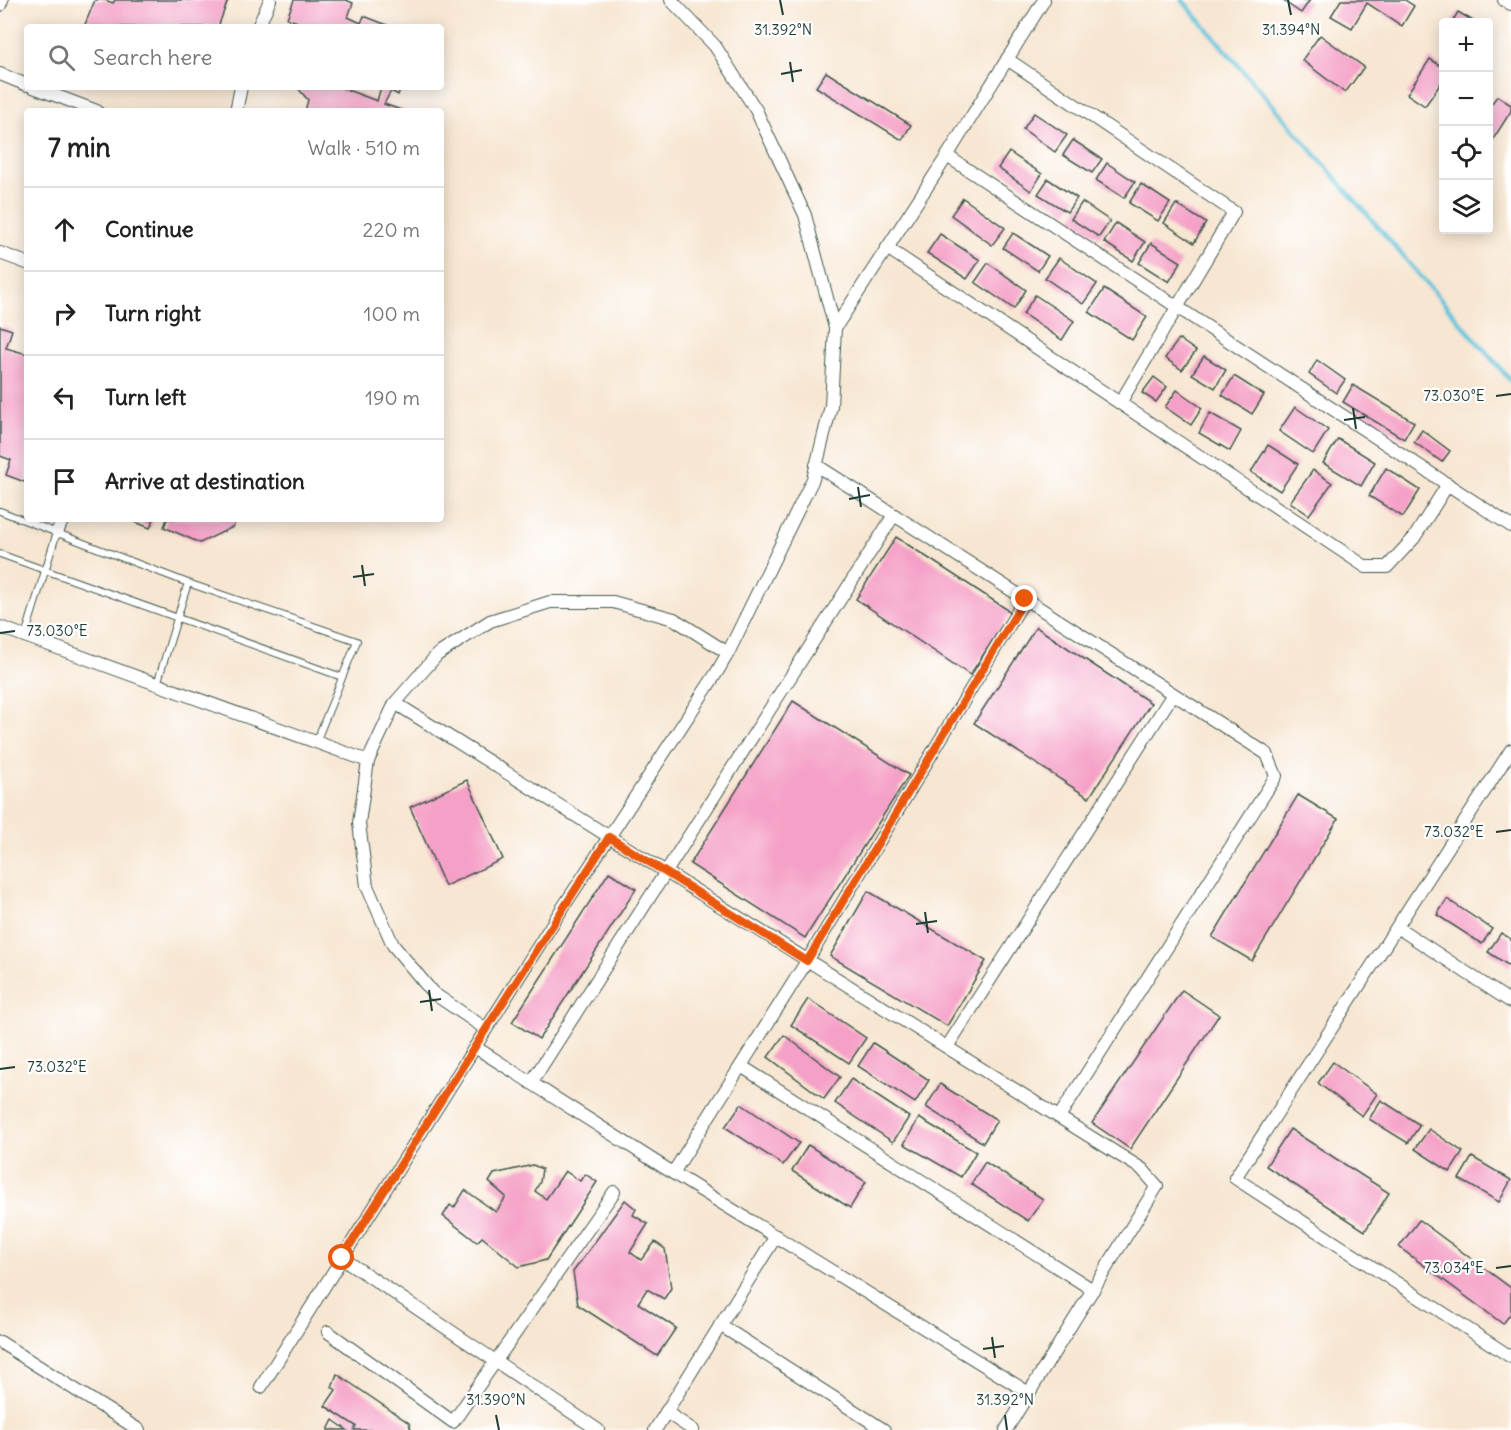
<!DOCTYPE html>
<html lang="en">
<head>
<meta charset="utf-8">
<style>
	:root { --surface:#fff; --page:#f2f2f2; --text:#222; --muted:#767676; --line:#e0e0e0 }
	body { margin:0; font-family:Delius,sans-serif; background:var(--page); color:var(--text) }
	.controls { position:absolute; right:18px; top:18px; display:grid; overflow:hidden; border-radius:6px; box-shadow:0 3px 15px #0003 }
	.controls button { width:54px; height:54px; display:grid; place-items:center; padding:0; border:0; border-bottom:2px solid var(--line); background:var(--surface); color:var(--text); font:30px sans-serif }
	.stop { position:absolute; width:18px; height:18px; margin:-14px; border:4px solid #ea580c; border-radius:50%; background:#fff }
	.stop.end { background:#ea580c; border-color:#fff; box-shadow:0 2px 6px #0008 }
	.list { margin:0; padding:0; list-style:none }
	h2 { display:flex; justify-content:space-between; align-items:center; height:78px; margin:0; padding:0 24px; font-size:26px }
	h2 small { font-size:20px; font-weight:400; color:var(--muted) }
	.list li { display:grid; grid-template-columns:39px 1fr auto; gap:18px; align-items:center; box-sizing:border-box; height:84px; padding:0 24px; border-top:2px solid var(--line) }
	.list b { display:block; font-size:22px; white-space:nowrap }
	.list em { font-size:20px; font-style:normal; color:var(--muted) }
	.icon { flex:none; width:33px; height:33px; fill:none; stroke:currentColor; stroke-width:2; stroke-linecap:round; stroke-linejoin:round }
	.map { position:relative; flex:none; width:1511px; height:1430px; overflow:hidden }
	.search { position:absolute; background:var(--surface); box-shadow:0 3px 15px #0003; left:24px; top:24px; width:420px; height:66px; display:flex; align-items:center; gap:15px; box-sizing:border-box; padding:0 21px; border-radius:6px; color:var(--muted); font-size:22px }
	.panel { position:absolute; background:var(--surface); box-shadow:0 3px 15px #0003; left:24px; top:108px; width:420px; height:414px; border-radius:6px }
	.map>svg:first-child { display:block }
</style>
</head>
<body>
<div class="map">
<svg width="1511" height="1430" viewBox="0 0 1511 1430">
	<rect width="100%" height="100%" fill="#fff"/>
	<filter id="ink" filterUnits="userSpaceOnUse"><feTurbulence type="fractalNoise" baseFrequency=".0167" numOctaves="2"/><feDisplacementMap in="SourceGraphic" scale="12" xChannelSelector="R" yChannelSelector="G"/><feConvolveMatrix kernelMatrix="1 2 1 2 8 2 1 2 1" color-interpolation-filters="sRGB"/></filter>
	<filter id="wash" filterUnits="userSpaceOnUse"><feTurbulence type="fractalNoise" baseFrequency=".008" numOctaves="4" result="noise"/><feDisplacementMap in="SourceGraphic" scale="24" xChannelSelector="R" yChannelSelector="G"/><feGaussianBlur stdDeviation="1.35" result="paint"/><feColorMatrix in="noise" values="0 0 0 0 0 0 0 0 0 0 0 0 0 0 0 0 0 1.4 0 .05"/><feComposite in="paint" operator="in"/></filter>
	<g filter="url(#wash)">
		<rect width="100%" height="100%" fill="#f7e6d1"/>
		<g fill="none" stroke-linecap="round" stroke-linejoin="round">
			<!-- stream -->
			<path stroke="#5fc3dc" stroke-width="4.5" d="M1182 0 1511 381"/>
		</g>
		<g id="blocks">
			<!-- building -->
			<g fill="#f5a1c7">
				<path d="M95 0H105L113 3 115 0H228L218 27H84Z"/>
				<path d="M294 0H346L353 3 348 17 361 23 364 16 392 27H304L305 25 287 18Z"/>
				<path d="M1282 0H1310L1301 13Z"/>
				<path d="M1341 0H1405L1414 6 1402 26 1367 3 1352 28 1331 16Z"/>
				<path d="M1458 12 1475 22H1452Z"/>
				<path d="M1320 35 1364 67 1345 93 1302 60Z"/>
				<path d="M1430 59 1444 68V79L1425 106 1407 94Z"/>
				<path d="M826 72 911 125 902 140 816 87Z"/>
				<path d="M297 87H342V88L377 101 381 87H401L398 95 391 91 384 104 404 111H305L308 100Z"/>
				<path d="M1497 96 1511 105V111L1492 141 1488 138V109Z"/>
				<path d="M1034 113 1067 135 1055 152 1023 129Z"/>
				<path d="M1073 140 1102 159 1092 173 1063 155Z"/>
				<path d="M1009 152 1042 174 1031 191 998 168Z"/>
				<path d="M1107 163 1135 182 1124 198 1096 180Z"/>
				<path d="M1048 179 1077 198 1067 212 1038 194Z"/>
				<path d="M1141 184 1170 203 1158 221 1129 203Z"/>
				<path d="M963 198 1005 228 992 245 951 215Z"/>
				<path d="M1082 202 1110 221 1099 237 1071 219Z"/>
				<path d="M1176 204 1206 223 1194 243 1164 223Z"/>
				<path d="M1116 223 1145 242 1133 261 1104 242Z"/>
				<path d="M1013 233 1048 256 1038 271 1003 248Z"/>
				<path d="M940 234 980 260 967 279 927 253Z"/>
				<path d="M1151 243 1181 262 1169 282 1139 263Z"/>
				<path d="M1059 258 1097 284 1083 304 1045 278Z"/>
				<path d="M988 263 1026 290 1014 309 975 282Z"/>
				<path d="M1104 289 1147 317 1132 340 1089 312Z"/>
				<path d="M1035 295 1074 321 1062 340 1023 314Z"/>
				<path d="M0 326 12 330 6 348 27 354V483L6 475 11 460 0 456Z"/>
				<path d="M1179 339 1196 351 1182 370 1165 358Z"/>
				<path d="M1204 356 1226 370 1215 388 1192 374Z"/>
				<path d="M1317 360 1345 380 1336 393 1309 374Z"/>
				<path d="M1234 376 1264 395 1252 414 1222 395Z"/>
				<path d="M1154 377 1167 387 1156 402 1142 393Z"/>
				<path d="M1353 385 1414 422 1404 439 1343 402Z"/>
				<path d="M1177 390 1202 408 1191 425 1165 407Z"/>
				<path d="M1295 407 1328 430 1313 454 1279 431Z"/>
				<path d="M1210 413 1241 431 1230 451 1199 433Z"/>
				<path d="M1422 430 1450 451 1442 462 1414 442Z"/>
				<path d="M1338 439 1375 462 1361 486 1323 463Z"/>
				<path d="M1268 445 1298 464 1280 491 1251 472Z"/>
				<path d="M1386 468 1420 490 1403 517 1369 496Z"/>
				<path d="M1313 470 1332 483 1309 515 1290 502Z"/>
				<path d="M128 519H154L150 528Z"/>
				<path d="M167 519H236L233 527 200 543 164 527Z"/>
				<path d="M896 537 1011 612 970 675 856 599Z"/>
				<path d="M1036 627 1151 703 1089 798 974 723Z"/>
				<path d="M793 701 909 775 805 938 690 864Z"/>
				<path d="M467 780 503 859 445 886 410 807Z"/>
				<path d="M1298 795 1338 819 1252 961 1212 937Z"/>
				<path d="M609 872 636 889 539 1039 512 1022Z"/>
				<path d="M868 891 986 961 947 1026 830 956Z"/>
				<path d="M1447 899 1492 929 1482 944 1437 915Z"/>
				<path d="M1501 933 1511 939V967L1488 952Z"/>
				<path d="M1182 990 1219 1015 1130 1149 1092 1123Z"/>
				<path d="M808 999 866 1038 849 1063 791 1025Z"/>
				<path d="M784 1035 840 1077 824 1099 768 1057Z"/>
				<path d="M873 1043 929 1080 915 1103 858 1066Z"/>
				<path d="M1333 1062 1377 1094 1362 1116 1318 1083Z"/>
				<path d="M851 1079 909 1117 893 1142 835 1103Z"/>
				<path d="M940 1084 997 1120 983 1143 926 1107Z"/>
				<path d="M1381 1100 1420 1125 1408 1143 1369 1119Z"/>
				<path d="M741 1104 799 1143 783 1165 725 1127Z"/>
				<path d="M919 1118 976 1152 961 1177 904 1144Z"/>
				<path d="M1290 1129 1389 1193 1365 1231 1266 1166Z"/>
				<path d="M1429 1129 1463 1152 1450 1172 1415 1149Z"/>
				<path d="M808 1145 866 1182 850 1208 792 1171Z"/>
				<path d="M1472 1157 1511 1180 1499 1202 1459 1179Z"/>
				<path d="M985 1162 1043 1199 1028 1221 971 1184Z"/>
				<path d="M533 1165 542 1169 540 1182 535 1191 546 1199 565 1171 580 1181 585 1174 597 1182 546 1260 519 1267 482 1237 477 1242 443 1216 450 1205 454 1208 465 1190 496 1212 506 1197 489 1182 494 1174Z"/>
				<path d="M625 1200 636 1209 633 1215 648 1224 630 1252 641 1260 655 1242 665 1249 671 1288 664 1299 647 1289 638 1303 676 1328 657 1356 578 1305 573 1272Z"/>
				<path d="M1419 1220 1511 1288V1313L1503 1324 1399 1247Z"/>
				<path d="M337 1374 409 1423 411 1430H354L356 1426 325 1406 336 1390 332 1387Z"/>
				<path d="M333 1420 347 1430H328Z"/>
			</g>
		</g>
	</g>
	<g filter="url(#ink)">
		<use href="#blocks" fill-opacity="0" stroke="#3f564c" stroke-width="1.5"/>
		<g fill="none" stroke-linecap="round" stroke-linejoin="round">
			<defs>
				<g id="service">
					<path d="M0 511 188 583 357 641 316 742"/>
					<path d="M0 554 342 677"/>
					<path d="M25 636 57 532"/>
					<path d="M157 684 188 583"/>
				</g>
				<g id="minor">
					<path d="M1504 0 1511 4"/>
					<path d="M0 5 2 0"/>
					<path d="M258 27 270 0"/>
					<path d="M1007 59 1234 212 1120 403"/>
					<path d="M0 74 27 85"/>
					<path d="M33 87 97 111"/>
					<path d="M236 111 241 87"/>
					<path d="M947 156 1511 526"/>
					<path d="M887 248 1366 567H1387L1414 538 1448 484"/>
					<path d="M0 253 27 263"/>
					<path d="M835 328 947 156 1044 0"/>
					<path d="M816 465 1267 754 1276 776 1059 1117"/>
					<path d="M57 532 63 519"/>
					<path d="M0 627 368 761"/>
					<path d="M395 703 1142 1169 1157 1186 1006 1430"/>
					<path d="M1511 750 1235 1178 1511 1357"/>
					<path d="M1397 927 1511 1002"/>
					<path d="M486 1029 433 993 393 945 367 886 359 823 368 761 395 703 437 655 490 621 550 602H613L674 619 728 653"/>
					<path d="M475 1047 673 1173 1029 1393"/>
					<path d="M947 1047 1173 694"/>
					<path d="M741 1066 1093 1290"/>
					<path d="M531 1083 894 515"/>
					<path d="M673 1173 807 961 1025 599"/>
					<path d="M342 1258 598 1430"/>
					<path d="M720 1325 884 1430"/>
					<path d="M328 1332 453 1422 614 1192"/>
					<path d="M0 1342 139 1430"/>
					<path d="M261 1387 558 915 717 672 728 653 813 479 831 406 835 328 805 215 756 110 715 46 671 0"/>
					<path d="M666 1412 693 1430"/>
					<path d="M655 1430 776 1236"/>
				</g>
			</defs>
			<!-- service casing -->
			<use href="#service" stroke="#3f564c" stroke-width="8"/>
			<!-- minor casing -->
			<use href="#minor" stroke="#3f564c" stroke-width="14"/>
			<!-- service -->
			<use href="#service" stroke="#fff" stroke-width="6"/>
			<!-- minor -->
			<use href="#minor" stroke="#fff" stroke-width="12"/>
		</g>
	</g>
	<g fill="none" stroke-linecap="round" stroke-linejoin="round" filter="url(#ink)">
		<!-- route -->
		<path stroke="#ea580c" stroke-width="8" d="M342 1258 486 1029 609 837 807 961 1025 599"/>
	</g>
	<!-- ticks -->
	<path fill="none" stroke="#1f3d34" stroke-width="2" d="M780 0 783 15M1288 0 1291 15M790 62 793 82M781 74 802 70M1496 396 1511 394M1353 408 1356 429M1344 420 1365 417M858 487 861 507M849 499 870 495M362 565 365 586M353 577 374 574M0 633 15 631M1496 832 1511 830M925 912 928 933M916 924 937 921M429 990 432 1011M420 1002 441 999M0 1069 15 1067M1496 1268 1511 1266M992 1337 995 1358M983 1349 1004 1346M496 1415 499 1430M1005 1415 1007 1430"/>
	<g font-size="15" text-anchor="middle" fill="#1f3d34" stroke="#fff" stroke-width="4.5" stroke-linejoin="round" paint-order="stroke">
		<text x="783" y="35">31.392°N</text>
		<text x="1291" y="35">31.394°N</text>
		<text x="1454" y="401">73.030°E</text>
		<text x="57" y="636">73.030°E</text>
		<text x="1454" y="837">73.032°E</text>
		<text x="57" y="1072">73.032°E</text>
		<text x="1454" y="1273">73.034°E</text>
		<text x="496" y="1405">31.390°N</text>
		<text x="1005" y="1405">31.392°N</text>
	</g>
</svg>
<div class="controls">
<button>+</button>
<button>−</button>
<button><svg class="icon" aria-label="locate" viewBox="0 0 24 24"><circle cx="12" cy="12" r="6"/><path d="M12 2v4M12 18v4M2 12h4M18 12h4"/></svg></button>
<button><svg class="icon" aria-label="layers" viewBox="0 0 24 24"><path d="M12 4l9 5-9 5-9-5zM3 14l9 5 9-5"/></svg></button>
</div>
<div class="stop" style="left:342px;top:1258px"></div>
<div class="stop end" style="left:1025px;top:599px"></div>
<div class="search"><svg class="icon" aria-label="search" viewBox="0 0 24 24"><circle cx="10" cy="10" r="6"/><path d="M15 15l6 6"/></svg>Search here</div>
<section class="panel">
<h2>7 min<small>Walk · 510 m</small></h2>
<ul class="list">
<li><svg class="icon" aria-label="ahead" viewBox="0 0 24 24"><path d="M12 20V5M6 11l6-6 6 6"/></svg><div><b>Continue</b></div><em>220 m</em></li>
<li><svg class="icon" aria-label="right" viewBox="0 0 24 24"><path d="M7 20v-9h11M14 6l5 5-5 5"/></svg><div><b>Turn right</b></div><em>100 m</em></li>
<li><svg class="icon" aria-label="left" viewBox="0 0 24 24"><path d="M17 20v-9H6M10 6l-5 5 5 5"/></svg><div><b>Turn left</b></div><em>190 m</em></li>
<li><svg class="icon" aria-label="arrive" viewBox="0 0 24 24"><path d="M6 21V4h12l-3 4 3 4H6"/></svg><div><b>Arrive at destination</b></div></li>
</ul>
</section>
</div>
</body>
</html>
